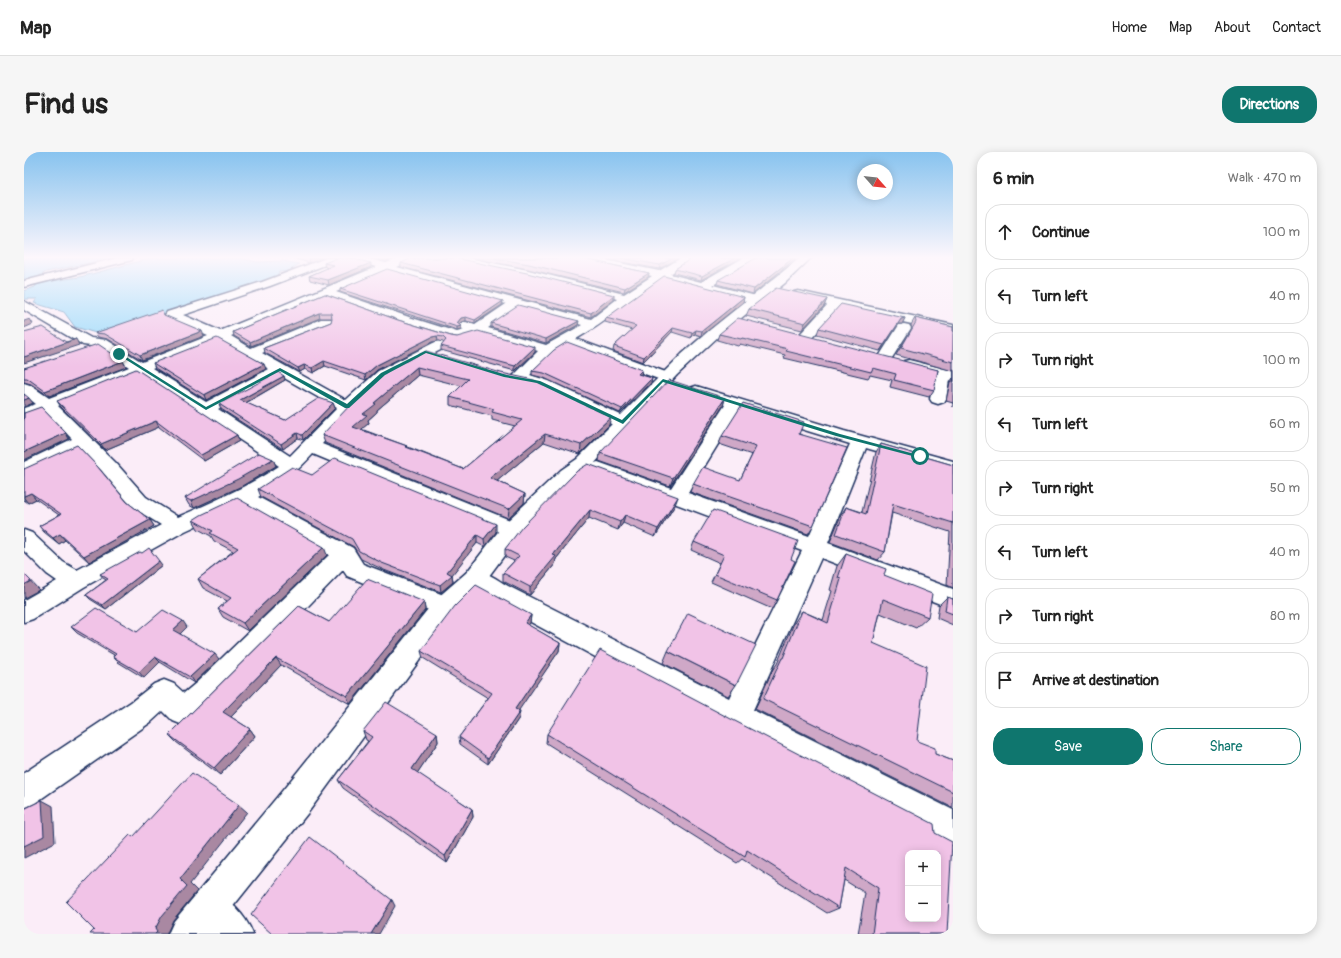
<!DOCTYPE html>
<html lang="en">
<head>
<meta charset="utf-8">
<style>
	:root { --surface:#fff; --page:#f6f6f6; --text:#222; --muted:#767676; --line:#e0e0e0; --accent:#0f766e }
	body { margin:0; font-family:Pangolin,sans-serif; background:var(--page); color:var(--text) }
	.controls { position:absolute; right:12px; bottom:12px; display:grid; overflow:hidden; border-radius:8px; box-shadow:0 2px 10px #0003 }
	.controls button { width:36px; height:36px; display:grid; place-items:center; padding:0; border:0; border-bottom:1px solid var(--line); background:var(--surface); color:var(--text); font:20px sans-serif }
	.compass { position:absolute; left:833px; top:12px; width:36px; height:36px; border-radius:50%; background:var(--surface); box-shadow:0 2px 10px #0003; rotate:117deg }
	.stop { position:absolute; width:12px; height:12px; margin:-9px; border:3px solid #0f766e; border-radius:50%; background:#fff }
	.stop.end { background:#0f766e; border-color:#fff; box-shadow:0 1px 4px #0008 }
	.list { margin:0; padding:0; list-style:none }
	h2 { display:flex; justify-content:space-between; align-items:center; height:52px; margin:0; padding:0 16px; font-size:17px }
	h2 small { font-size:13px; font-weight:400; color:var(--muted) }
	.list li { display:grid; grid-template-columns:26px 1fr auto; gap:12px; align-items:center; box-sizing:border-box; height:56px; margin:0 8px 8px; padding:0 8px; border:1px solid var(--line); border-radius:16px }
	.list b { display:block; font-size:15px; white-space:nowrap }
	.list em { font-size:13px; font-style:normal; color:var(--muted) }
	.actions { display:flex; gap:8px; padding:12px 16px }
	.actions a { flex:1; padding:9px 0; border:1px solid var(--accent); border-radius:16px; text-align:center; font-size:14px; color:var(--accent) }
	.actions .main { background:var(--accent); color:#fff }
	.icon { flex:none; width:22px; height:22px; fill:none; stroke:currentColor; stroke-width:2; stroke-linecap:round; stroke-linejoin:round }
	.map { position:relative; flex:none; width:929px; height:782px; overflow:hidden; border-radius:16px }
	header { display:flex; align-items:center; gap:24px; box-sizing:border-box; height:56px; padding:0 20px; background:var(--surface); border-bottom:1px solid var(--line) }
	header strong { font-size:19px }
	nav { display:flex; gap:22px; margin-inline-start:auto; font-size:14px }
	.intro { display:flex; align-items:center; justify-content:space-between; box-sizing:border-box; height:96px; padding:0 24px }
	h1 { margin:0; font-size:28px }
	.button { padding:10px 18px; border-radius:16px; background:var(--accent); color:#fff; font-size:14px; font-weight:700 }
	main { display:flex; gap:24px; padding:0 24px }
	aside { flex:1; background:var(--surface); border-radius:16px; box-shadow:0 2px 10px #0003 }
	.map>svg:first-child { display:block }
</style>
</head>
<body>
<header>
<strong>Map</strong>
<nav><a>Home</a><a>Map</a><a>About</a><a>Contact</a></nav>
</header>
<div class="intro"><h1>Find us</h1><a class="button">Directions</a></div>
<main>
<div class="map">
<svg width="929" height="782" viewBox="0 0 929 782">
	<rect width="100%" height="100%" fill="#fbedf8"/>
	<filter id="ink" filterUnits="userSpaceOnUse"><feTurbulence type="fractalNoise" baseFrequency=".025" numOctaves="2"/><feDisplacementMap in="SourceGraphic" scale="8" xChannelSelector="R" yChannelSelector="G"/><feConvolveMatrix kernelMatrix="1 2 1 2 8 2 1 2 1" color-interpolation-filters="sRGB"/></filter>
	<g filter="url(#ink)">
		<!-- water -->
		<g fill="#98d9fa" stroke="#6695bc">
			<path d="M0 106H88L22 120 12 126 0 127Z"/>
			<path d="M128 106H215L233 110 259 109 275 112 265 119 255 120 250 129 234 135 217 136 194 147 182 148 79 183 51 175 40 160 10 151 13 147H0V139L11 135 14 131 56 125Z"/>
		</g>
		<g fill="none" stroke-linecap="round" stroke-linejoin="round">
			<defs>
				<g id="street">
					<path d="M302 106H315L314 108 246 134 159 163 196 179 352 115 327 108 326 106H341L362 111 376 106H389L388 108 373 115 567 167 593 147 503 124 431 109 426 106H444L504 118 600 142 628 124 555 108 554 106H571L635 119 657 106H668L667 108 646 122 677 130 719 106H731L730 108 689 133 736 145 738 148 736 151 732 152 639 127C609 146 583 170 552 187L647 222 650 225 647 228 642 230 637 228 542 193 529 201 506 223 525 229 605 267 608 271 605 275 599 276 593 275 515 235 491 230 487 226 514 199 454 182 438 187 364 225 329 258 298 292 496 372 499 377 496 382 488 385 480 382 289 302C272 321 256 333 234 345L329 396 339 412 430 447 433 454 430 461 421 464 412 461 323 424 319 418 192 549 169 569 159 573 149 569 139 559 127 570 11 651 0 656V621L107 550 130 532 140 528 150 532 160 541 172 531 305 403 217 353 161 379 60 435 9 467 0 470V448L33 429 23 422 0 399V378L8 381 39 410 53 418 137 373 108 355 78 319 57 297 7 321 0 323V310L48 287 21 259 0 267V256L12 252 0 243V231L6 233 25 246 105 215 75 195 59 193 0 158V149L67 186 83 188 118 210 184 184 143 166 141 163 143 160 238 130ZM363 119 482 152 451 173 442 170 437 171 435 174 440 178 433 180 385 165 312 140ZM302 145 375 171 421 185 354 219 322 248 238 201 307 173 308 170 307 167H297L227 196 207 184ZM494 155 558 173 522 193 464 176ZM195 189 245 217 182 250 128 216ZM115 221 255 314C223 335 189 350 154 365L122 345 92 311 34 254ZM255 223 313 256 266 304 194 257Z"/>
					<path d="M774 139 929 173V181L815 156 786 188H776L774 185 776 182 803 153 770 146 768 143 770 140Z"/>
					<path d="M880 172 885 173 887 176 868 206 866 209 861 210 856 209 854 206 875 173Z"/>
					<path d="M885 208 929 219V229L925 228 922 247 920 250 914 252 908 250 906 247 911 224 880 215 878 212 880 209Z"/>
					<path d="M672 234 820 279 929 309V321L842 296 804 391 929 437V457L797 406 729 558 929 658V693L860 659 701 575 466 448 443 432 439 426 443 420C458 415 470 426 484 434L705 546 778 399 567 320 565 316 567 312 574 310 647 336 701 253 666 242 664 239 666 236ZM715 258 826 292 785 384 664 341Z"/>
					<path d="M185 738C205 746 221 762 229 782H184L172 769 167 756 172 743Z"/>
				</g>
				<g id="secondary">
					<path d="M93 106H109L108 108 0 135V129Z"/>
					<path d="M776 106H787L761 131 696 183 653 223 567 315 551 326 496 382 459 432 430 461 283 662 187 782H144L150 769 259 638 412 447 443 420 480 372 537 318 553 307 658 202 687 177Z"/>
				</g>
			</defs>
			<!-- street casing -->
			<use href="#street" stroke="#1b2f5e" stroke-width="3"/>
			<!-- secondary casing -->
			<use href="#secondary" stroke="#1b2f5e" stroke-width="3"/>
			<!-- street -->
			<use href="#street" fill="#fff" fill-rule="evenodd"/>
			<!-- secondary -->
			<use href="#secondary" fill="#fff" fill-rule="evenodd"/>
		</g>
		<!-- wall -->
		<g fill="#cfa8c7" stroke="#1b2f5e" fill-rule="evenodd">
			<path d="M268 106H299L286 111Z"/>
			<path d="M346 106H373L362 109Z"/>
			<path d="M431 106 590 148 567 165 377 115V111Z"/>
			<path d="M449 106H556L625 121 624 125 600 140 504 117Z"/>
			<path d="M576 106H655L635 117Z"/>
			<path d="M668 106H717L677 128 650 121 651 117Z"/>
			<path d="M772 106 729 142 693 132 694 128Z"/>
			<path d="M300 111 347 115 305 133 286 128 285 124 304 116 301 115Z"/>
			<path d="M316 137 479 149 478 153 451 171 442 169 437 170 435 172 437 174V177L433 178 316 140Z"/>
			<path d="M301 142 374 168 427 184 511 200 491 219 417 198V194L420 191 419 190 414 189 408 190 353 218 342 228 301 214 289 221 281 217 276 220 241 201 240 196 307 170 308 167V166H296L227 194 210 184 209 180Z"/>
			<path d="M720 145 719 150 677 184 671 182 667 186 648 180 619 210 589 199 590 194 608 178 581 170 582 166Z"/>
			<path d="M803 147 800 154 778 178 722 164 725 157Z"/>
			<path d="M140 163 180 184 118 208 84 187 74 185 71 181Z"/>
			<path d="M881 166 878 172H874L856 199 793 182 795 176Z"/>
			<path d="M891 166 929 175V219L872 203 888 177 887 173Z"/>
			<path d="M467 171 554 173 522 191 467 175Z"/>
			<path d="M695 182 914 218 910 238 905 245 866 235 868 228 846 223 844 226 760 206 761 203 716 192 714 194 693 188Z"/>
			<path d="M402 199 585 273 556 302 520 290 473 329 501 342 500 351 484 366 301 291 298 283ZM394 223 438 234 426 245V253L468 264V268L491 274 439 317 384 295 383 294 337 277 345 271 344 268 353 260V258Z"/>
			<path d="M99 209 102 215 25 244 7 232 0 230V216Z"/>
			<path d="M129 211 242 217 182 248 131 216Z"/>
			<path d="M508 219 617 223 628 226 627 231 596 261 520 226 508 223Z"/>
			<path d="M260 224 261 228 222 251 261 268 309 251 311 256 279 288 274 286 259 297 197 257 195 252Z"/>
			<path d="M929 226V255V251L922 249 926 230Z"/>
			<path d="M701 246 699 254 646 334 575 309 576 301Z"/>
			<path d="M33 249 213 283 215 289 180 309 135 275 81 298 37 255Z"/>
			<path d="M775 282 789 374 784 382 666 340 669 332 716 328 728 303 695 292 698 284Z"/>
			<path d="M857 292 929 313V436L923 433 926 380 868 361 861 400 854 408 806 390 817 363 822 355 838 360 852 300Z"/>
			<path d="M249 307 252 314 218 334 179 352 170 356 165 353 161 346Z"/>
			<path d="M0 317 103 350 126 368 130 374 65 410 41 388 35 392 20 380 15 374 35 363 12 347 4 351 0 348Z"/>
			<path d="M553 319 651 353 631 385 599 371 594 378 565 366 532 407 531 412 506 443 479 429V421L490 409 481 405V397Z"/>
			<path d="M288 323 472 380 461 395 453 391 428 422 429 430 417 440 360 418 337 407 330 395 237 345 234 337Z"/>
			<path d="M169 368 303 403 224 479 199 465 194 457 203 449 179 436 174 427 209 399 190 389 187 384 174 377Z"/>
			<path d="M670 390 767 407 753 448 748 457 687 430 696 411 667 398Z"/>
			<path d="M822 402 860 423 904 465 892 476 856 461 849 491 893 589 911 602 929 609V656L731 557 749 517 753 512 770 471 778 459 799 468 808 439 806 438 813 414Z"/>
			<path d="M138 413 82 457 66 447 62 443 82 428 79 426 76 422Z"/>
			<path d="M923 445 929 447V473L913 466 915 453Z"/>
			<path d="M400 450 401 458 326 552 257 513 207 565 226 577 231 584 196 623 152 590 145 583 275 454 305 470Z"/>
			<path d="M507 463 506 471 504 473 536 491 535 499 494 558 496 559 495 566 464 612 436 592 435 585 464 546 399 506 397 499Z"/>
			<path d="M47 475 113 480 163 475 156 482 195 507 170 531 136 510 120 526 94 510 89 505 90 503 53 481Z"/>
			<path d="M644 499 712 533 704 544 639 511Z"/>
			<path d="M339 579 413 581 414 590 393 621 448 657 449 665 423 711 319 636 314 628 344 589 342 588Z"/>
			<path d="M523 582 911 681 923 782H834L841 741 820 728 815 756 803 761 718 707 713 711 522 591Z"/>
		</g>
		<!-- shaded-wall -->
		<g fill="#a988a2" stroke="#1b2f5e">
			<path d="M285 106H299L286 111Z"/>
			<path d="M361 106H373L362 109Z"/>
			<path d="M649 106H655L635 117 636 113Z"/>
			<path d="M711 106H717L677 128 678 124Z"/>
			<path d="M769 106H772L729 142 730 137Z"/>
			<path d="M347 111V115L305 133 304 128Z"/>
			<path d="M625 121 624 125 600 140 601 136Z"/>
			<path d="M590 143V148L567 165V161Z"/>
			<path d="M720 145 719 150 677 184 678 179Z"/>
			<path d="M803 147 800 154 778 178 781 171Z"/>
			<path d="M479 149 478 153 451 171V168Z"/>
			<path d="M295 161 296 166 227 194 226 190Z"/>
			<path d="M442 165V169L437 170 434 174 433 171 437 166Z"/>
			<path d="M881 166 878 172H874L856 199 877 167Z"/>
			<path d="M6 167 9 172 0 176V169Z"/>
			<path d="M555 169 554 173 522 191V187Z"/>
			<path d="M437 174V177L433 178V175Z"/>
			<path d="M649 176 648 180 619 210 620 205Z"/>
			<path d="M672 178 671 182 667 186 668 181Z"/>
			<path d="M178 179 180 184 118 208 116 203Z"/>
			<path d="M413 184 414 189 408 190 353 218 342 228 341 223 353 213 408 185Z"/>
			<path d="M52 187 55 193 0 211V205Z"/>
			<path d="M511 195V200L491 219V214Z"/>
			<path d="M99 209 102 215 25 244 21 239Z"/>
			<path d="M300 209 301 214 289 221 288 216Z"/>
			<path d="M240 212 242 217 182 248 180 243Z"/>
			<path d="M280 213 281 217 276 220 274 216Z"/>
			<path d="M393 215 394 223 353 258V260L344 268 345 271 331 283 329 275 339 262 350 251Z"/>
			<path d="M618 218 617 223 614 222Z"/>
			<path d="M260 224 261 228 218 253 216 248Z"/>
			<path d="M628 226 627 231 596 261 598 257Z"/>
			<path d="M5 246 9 251 0 255V248Z"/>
			<path d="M701 246 699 254 646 334 649 326Z"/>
			<path d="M309 251 311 256 279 288 278 283Z"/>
			<path d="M587 265 585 273 556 302 557 293Z"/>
			<path d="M132 269 135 275 81 298 77 292Z"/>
			<path d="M42 281 45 287 0 308V300Z"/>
			<path d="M273 281 274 286 259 297 257 292Z"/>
			<path d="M521 282 520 290 466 335V326Z"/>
			<path d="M213 283 215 289 180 309 177 303Z"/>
			<path d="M249 307 252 314 218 334 170 356 167 349Z"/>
			<path d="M7 341 12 347 4 351 0 346V344Z"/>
			<path d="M501 342 500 351 484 366 485 357Z"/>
			<path d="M654 345 651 353 631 385 634 377Z"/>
			<path d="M566 358 565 366 532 407 531 412 506 443V435L529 403Z"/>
			<path d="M601 363 599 371 594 378 596 370Z"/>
			<path d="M126 368 130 374 65 410 60 404Z"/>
			<path d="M472 372V380L461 395 460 387Z"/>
			<path d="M36 382 41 388 35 392 29 386Z"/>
			<path d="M453 383V391L428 423 429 430 417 440 416 433 423 420Z"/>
			<path d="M300 395 303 403 224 479 219 471Z"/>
			<path d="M135 409 138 413 82 457 78 453Z"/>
			<path d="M0 422 15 438 0 446Z"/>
			<path d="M400 450 401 458 326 552 323 544Z"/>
			<path d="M507 463 506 471 500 480 501 471Z"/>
			<path d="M159 469 163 475 154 484 149 478Z"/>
			<path d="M536 491 535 499 491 564V557Z"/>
			<path d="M191 502 195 507 170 531 166 525Z"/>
			<path d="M131 505 136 510 120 526 115 520Z"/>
			<path d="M252 506 257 513 205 567 199 560Z"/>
			<path d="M496 559 495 566 464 612V606Z"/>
			<path d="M226 577 231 584 196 623 190 616Z"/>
			<path d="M413 581 414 590 390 626 388 617Z"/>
			<path d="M18 648 29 654 31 690 0 706V694Z"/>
			<path d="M215 653 223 660 166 732 173 739 149 768 143 781V782H131V777L156 727Z"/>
			<path d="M448 657 449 665 423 711 421 704Z"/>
			<path d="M368 748 371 754 355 782H347Z"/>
		</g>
		<!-- building -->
		<g fill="#f1c3e7" stroke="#1b2f5e" fill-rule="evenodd">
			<path d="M313 106H326L347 111 304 128 285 124 310 113 300 111Z"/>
			<path d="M388 106H431L503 121 590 143 567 161 377 111Z"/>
			<path d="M470 106H556L625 121 601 136 505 112Z"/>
			<path d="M597 106H649L636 113Z"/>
			<path d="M668 106H711L678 124 651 117Z"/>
			<path d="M732 106H769L730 137 694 128Z"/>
			<path d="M363 117 479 149 451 168 442 165 437 166 433 171 437 174 433 175 316 137Z"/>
			<path d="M640 124 720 145 678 179 672 178 668 181 649 176 620 205 590 194 612 174 582 166Z"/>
			<path d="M752 136 803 147 781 171 725 157Z"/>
			<path d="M301 142 374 168 427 184 433 185 454 179 511 195 491 214 417 194 422 188 419 185 413 184 408 185 353 213 341 223 300 209 288 216 280 213 274 216 240 196 307 170 308 166 307 161H295L226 190 209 180Z"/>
			<path d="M817 152 881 166 877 167 860 193 795 176Z"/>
			<path d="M494 153 555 169 522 187 467 171Z"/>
			<path d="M138 158 140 163 178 179 116 203 81 182 71 181Z"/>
			<path d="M714 166 914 218 910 238 870 228 872 222 849 216 847 220 762 199 764 197 718 186 717 187 695 182Z"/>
			<path d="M891 166 929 175V210L877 196 892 170Z"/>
			<path d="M19 175 42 190 52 187 0 205V180Z"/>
			<path d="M193 186 240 212 180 243 129 211Z"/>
			<path d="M543 190 618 218 614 222 628 226 598 257 520 221 508 219 530 198Z"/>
			<path d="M74 192 99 209 21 239 3 226H0V216Z"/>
			<path d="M402 199 477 221 510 228 587 265 557 293 521 282 466 326 501 342 485 357 298 283 328 251 364 218ZM393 215 444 227 426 245 470 257 468 260 498 268 439 317 382 295 383 294 329 275 343 263 339 262 352 252 350 251Z"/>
			<path d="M112 217 213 283 177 303 132 269 77 292 33 249Z"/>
			<path d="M254 220 260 224 216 248 261 268 295 246 309 251 278 283 273 281 257 292 195 252Z"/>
			<path d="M645 228 701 246 649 326 576 301Z"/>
			<path d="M0 242 5 246 0 248Z"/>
			<path d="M719 251 780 270 775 282 823 296 789 374 669 332 679 315 716 328 732 295 698 284Z"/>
			<path d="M17 255 42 281 0 300V261Z"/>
			<path d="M857 292 929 313V371L869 352 861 400 812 382 822 355 842 362Z"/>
			<path d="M53 293 73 314 103 350 126 368 60 404 36 382 29 386 15 374 37 362 7 341 0 344V317Z"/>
			<path d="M235 301 249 307 214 327 176 345 167 349 161 346Z"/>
			<path d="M311 306 472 372 460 387 453 383 423 420 428 423 416 433 358 411 335 399 328 387 234 337 268 315 288 323Z"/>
			<path d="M564 312 654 345 634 377 601 363 596 370 566 358 529 403 532 404 506 435 479 421 495 404 481 397 498 375 553 319Z"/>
			<path d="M213 346 300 395 219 471 194 457 207 446 174 427 214 396 186 381 189 379 169 368 177 363Z"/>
			<path d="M689 358 774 389 767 407 771 409 753 448 691 422 700 403 670 390Z"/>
			<path d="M125 396 135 409 78 453 62 443 84 427 76 422 116 400 118 401Z"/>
			<path d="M822 402 862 417 860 423 908 442 904 465 859 447 849 491 902 514 893 589 911 596V602L929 609V640L739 547 758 506H759L778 459 804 471 817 427 814 426Z"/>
			<path d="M0 422 7 429 0 433Z"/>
			<path d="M343 427 400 450 323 544 252 506 199 560 226 577 190 616 145 583 275 454 305 470Z"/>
			<path d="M452 433 507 463 501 471 536 491 491 557 496 559 464 606 435 585 468 541 397 499 431 454Z"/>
			<path d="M923 445 929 447V462L921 459Z"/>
			<path d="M72 456 113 480 139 458 159 469 149 478 191 502 166 525 131 505 115 520 89 505 92 502 47 475Z"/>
			<path d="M664 461 732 493 712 533 644 499Z"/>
			<path d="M576 498 707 567 910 672 911 681 928 690 923 782H848L854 736 822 716 815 756 723 698 721 705 523 582ZM884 701H914V767H884Z"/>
			<path d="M362 550 413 581 388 617 448 657 421 704 314 628 348 585 339 579Z"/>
			<path d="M168 621 215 653 156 727 163 734 138 764 131 777 133 780 131 782H66L70 778 42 750 106 683 109 685Z"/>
			<path d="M18 648 20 684 0 694V657Z"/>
			<path d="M286 685 368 748 347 782H248L227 763Z"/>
		</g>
	</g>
	<!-- sky -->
	<linearGradient id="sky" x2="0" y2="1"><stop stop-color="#88c3ef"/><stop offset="0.49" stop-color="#fdf7fc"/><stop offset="1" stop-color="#fdf7fc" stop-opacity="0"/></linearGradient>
	<rect width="929" height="215" fill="url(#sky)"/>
	<!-- route -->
	<path fill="#0f766e" d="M401 199 483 223 516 229 598 268 639 227 816 282 898 304 896 306 812 284 639 230 599 272 513 231 480 225 402 201 361 223 325 256H321L256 219 182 258 93 202 96 201 182 255 256 216 323 252 357 221Z"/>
</svg>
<div class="controls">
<button>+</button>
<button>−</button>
</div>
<svg class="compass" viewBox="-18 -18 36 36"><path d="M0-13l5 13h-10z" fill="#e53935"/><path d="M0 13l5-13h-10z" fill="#767676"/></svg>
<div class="stop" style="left:896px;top:304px"></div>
<div class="stop end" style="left:95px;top:202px"></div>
</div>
<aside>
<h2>6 min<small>Walk · 470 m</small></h2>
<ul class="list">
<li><svg class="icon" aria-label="ahead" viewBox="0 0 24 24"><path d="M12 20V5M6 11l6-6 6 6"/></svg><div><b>Continue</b></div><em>100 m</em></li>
<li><svg class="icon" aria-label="left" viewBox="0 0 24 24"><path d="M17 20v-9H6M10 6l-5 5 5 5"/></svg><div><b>Turn left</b></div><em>40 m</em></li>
<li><svg class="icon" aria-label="right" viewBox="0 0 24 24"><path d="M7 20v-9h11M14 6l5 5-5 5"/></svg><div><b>Turn right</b></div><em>100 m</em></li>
<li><svg class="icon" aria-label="left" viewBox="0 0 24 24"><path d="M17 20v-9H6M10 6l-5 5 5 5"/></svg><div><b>Turn left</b></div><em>60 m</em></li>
<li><svg class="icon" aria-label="right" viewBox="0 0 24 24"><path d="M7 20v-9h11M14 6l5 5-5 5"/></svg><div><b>Turn right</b></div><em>50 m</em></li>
<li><svg class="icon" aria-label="left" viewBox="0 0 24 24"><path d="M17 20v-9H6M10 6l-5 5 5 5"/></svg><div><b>Turn left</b></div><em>40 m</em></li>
<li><svg class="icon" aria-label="right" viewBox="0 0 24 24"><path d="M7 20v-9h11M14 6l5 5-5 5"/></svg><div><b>Turn right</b></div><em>80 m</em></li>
<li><svg class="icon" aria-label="arrive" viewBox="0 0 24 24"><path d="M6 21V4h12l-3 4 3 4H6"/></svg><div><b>Arrive at destination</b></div></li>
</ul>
<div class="actions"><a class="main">Save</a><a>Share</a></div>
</aside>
</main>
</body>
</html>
